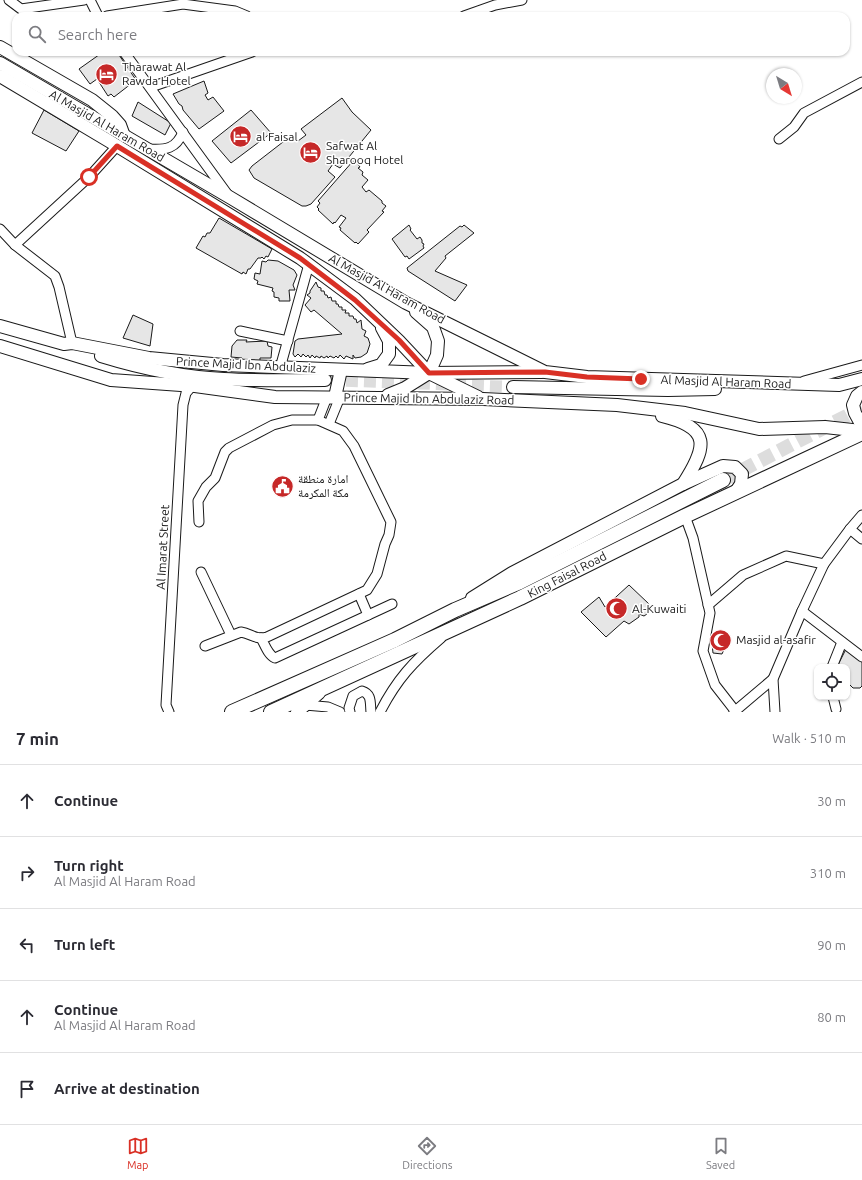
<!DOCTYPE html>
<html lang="en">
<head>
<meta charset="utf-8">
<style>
	:root { --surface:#fff; --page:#f2f2f3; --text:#2b2b33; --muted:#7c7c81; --line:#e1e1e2; --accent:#d93025 }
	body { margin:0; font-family:Ubuntu,"Noto Naskh Arabic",sans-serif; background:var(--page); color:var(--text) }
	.controls { position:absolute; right:12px; bottom:12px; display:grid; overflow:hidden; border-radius:8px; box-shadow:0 1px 3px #0004 }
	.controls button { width:36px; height:36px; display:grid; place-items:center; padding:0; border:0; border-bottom:1px solid var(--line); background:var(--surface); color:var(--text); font:20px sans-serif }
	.compass { position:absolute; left:766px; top:68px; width:36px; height:36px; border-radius:50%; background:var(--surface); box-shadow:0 1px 3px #0004; rotate:142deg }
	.stop { position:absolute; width:12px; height:12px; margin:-9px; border:3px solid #d93025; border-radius:50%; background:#fff }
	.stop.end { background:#d93025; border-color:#fff; box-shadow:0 1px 4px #0008 }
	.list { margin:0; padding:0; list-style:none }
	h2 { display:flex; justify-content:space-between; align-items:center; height:52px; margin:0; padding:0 16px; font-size:17px }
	h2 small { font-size:13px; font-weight:400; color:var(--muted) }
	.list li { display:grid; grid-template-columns:26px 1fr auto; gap:12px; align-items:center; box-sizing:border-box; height:72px; padding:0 16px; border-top:1px solid var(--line) }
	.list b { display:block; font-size:15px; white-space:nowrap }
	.list p { margin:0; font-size:13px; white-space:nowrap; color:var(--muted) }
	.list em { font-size:13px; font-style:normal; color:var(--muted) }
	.icon { flex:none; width:22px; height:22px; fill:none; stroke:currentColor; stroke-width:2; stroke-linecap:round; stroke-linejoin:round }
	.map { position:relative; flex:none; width:862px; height:712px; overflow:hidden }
	.search { position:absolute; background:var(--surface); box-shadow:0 1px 3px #0004; left:12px; right:12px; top:12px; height:44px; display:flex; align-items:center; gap:10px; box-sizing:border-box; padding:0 14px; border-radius:12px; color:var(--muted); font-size:15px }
	.sheet { height:412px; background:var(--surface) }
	nav { display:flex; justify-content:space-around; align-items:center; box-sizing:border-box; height:56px; border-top:1px solid var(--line); background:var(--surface); font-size:11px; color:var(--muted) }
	nav a { display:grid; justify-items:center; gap:2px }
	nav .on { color:var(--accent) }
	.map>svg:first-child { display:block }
</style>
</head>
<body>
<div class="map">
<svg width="862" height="712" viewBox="0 0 862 712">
	<rect width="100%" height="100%" fill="#fff"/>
	<!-- building -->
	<g fill="#e6e6e6" stroke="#1a1a1a">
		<path d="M103 52H117L136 80 114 97 111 94 108 96 97 79 90 84 79 69Z"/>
		<path d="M204 81 208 93 205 95 208 100 213 97 224 111 199 129 183 110 182 106 179 104 173 94Z"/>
		<path d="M342 98 352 112 371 130 340 168 333 164 328 171 335 177 311 204 306 206H302L254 178 249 170 252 166 292 135 298 141 306 135 301 129Z"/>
		<path d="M138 102 171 123 165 135 132 116Z"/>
		<path d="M44 110 79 131 66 151 32 133Z"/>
		<path d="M251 110 271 133 231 163 212 141Z"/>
		<path d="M353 161 357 163 360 167 358 168 363 172 362 175 368 180 362 187 366 192 369 190 382 201V203L386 206 382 211 384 212 367 230 369 232 358 244 356 242 355 243 340 230 341 228 339 227 346 218 341 215 335 223 334 222 333 224 318 210 319 209 317 207 320 203 318 201Z"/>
		<path d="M219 218 272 249 268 257 266 256 264 259 262 257 261 258H258L250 269H248L246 274 243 272 242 274 196 248 203 236 205 237 207 233H210Z"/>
		<path d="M409 225 411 229 410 230 417 239 420 237 422 240V243L424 244 423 246 424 248 409 259 407 256 405 257 392 239Z"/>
		<path d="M464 225 474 233 445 256 446 258 435 271 467 285 455 301 408 271 407 268 460 226 462 227Z"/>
		<path d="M268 260 278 261 294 270 297 275 293 285 295 290H289L290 301H279V298L274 297V292L272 291 273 288 257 284 258 281 254 279 255 273 260 274 262 261 266 262Z"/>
		<path d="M316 282 318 287 321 288V291H324L325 295H327L328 298 331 297 332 301H336V304H338L339 307H342V310H346L345 313H349V316H353L354 319H356L357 323 361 320 362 329 366 331 364 336 368 338 370 344 367 353 361 357 355 358 353 355V359L346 356 344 359 340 355 338 358 336 356 334 358 330 356 328 358 327 356 324 358 321 356 320 358 316 356 315 358 312 355 310 358 308 355 306 357 303 354 301 357 298 354 295 357 293 354 295 341 298 339 342 334 314 310 311 312 305 305 311 298 307 295 310 293V291Z"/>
		<path d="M133 315 153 324 150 346 123 338Z"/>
		<path d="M237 340H247L246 342 267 341 268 346 272 347 271 358H260V363H242V358L231 357 232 346Z"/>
		<path d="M629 585 649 604 647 614 644 616 639 614V617L629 624 624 621 606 637 581 612 599 597 605 607Z"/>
		<path d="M717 633 730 636 722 654 713 653 712 644Z"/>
		<path d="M846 649 862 661V686L860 688H853L847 682V667H837Z"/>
	</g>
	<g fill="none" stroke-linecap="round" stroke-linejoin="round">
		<!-- major-tunnel -->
		<path stroke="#ddd" stroke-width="12" stroke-dasharray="12 6" stroke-linecap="butt" d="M328 380 513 387"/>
		<!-- highway-tunnel -->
		<path stroke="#ddd" stroke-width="14" stroke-dasharray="14 7" stroke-linecap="butt" d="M723 480 862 408"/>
		<defs>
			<g id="minor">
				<path d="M9 0 21 9 84 0"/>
				<path d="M90 0 98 16"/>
				<path d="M107 16 183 4 235 11 247 16"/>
				<path d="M464 16 495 5 522 0"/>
				<path d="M124 52 228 195"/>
				<path d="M151 87 252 52"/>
				<path d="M779 139 794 127 804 113 862 82"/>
				<path d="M149 149C166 150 176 149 183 132"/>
				<path d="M0 229 15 245 55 276 59 287 72 343"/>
				<path d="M15 245 89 177 117 146"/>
				<path d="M240 331 288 341"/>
				<path d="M280 368 309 264"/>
				<path d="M804 381 862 365"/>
				<path d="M318 420 327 397"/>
				<path d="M329 424 340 397"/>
				<path d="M685 516 693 538 710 613 703 651 715 685 736 712"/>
				<path d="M199 522 198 501 206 487 215 478 225 452 229 448 273 425 292 420H318L343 431 354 446 391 522 389 535 385 544 377 574 367 590 267 637C255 640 252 634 241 632L205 646"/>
				<path d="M850 529 862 539"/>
				<path d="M201 572 231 635"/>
				<path d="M359 594 368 615"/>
				<path d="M708 605 743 575 786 556 824 564"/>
				<path d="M802 611 862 657"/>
				<path d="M261 638C265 645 268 655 275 658L392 604"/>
				<path d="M832 667 842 642"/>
				<path d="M833 697 836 709"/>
				<path d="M305 705 328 707 340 712"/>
				<path d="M169 712 166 705 183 405 186 393 192 386"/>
				<path d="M350 712 349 708 353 696 362 691C372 694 370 703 371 712"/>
				<path d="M380 712C397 679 413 662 441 638"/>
				<path d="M734 712 773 679"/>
				<path d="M775 712 773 679 802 611 824 564 850 529 862 515"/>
			</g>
			<g id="major">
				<path d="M0 47 92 100 112 116 120 125 124 136"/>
				<path d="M0 63 231 198 406 303 545 372 587 377 839 385 862 379"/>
				<path d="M0 76 109 141 300 258 355 299 399 341 429 373 478 397"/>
				<path d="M0 326 64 344 72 343 149 358 223 365 429 373 542 372"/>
				<path d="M0 346 111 380 195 386 275 397 483 399 617 405 685 413 759 429 825 427 862 431"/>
				<path d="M101 356C140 368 182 377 224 379 257 381 291 380 325 380"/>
				<path d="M368 369 381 365 389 354V341L382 328"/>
				<path d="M513 387 668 390 715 389"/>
				<path d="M862 392 857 396 853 405 855 413 862 426"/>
				<path d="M388 395 405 388 429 373 437 355 438 341 433 327 416 312"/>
				<path d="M335 397 341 370"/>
				<path d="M683 484 723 466 735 467 742 474 741 484 735 493"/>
				<path d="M472 598 512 573 683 484C707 447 712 428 662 416"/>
				<path d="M297 712 319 693"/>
			</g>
			<g id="highway">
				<path d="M232 712 395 640 455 610 520 582 723 480"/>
				<path d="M271 712 520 598 685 516 862 433"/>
			</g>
		</defs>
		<!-- minor casing -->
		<use href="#minor" stroke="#1a1a1a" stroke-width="11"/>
		<!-- major casing -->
		<use href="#major" stroke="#1a1a1a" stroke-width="14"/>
		<!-- highway casing -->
		<use href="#highway" stroke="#1a1a1a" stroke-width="16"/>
		<!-- minor -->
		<use href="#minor" stroke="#fff" stroke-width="9"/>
		<!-- major -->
		<use href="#major" stroke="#fff" stroke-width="12"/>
		<!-- highway -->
		<use href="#highway" stroke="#fff" stroke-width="14"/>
	</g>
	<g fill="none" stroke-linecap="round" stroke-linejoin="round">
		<!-- route -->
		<path stroke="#d93025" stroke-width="5" d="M89 177 117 146 300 258 355 300 399 340 429 373 545 372 587 377 641 379"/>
	</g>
	<!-- icons -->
	<defs>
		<symbol id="hotel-disc" viewBox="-11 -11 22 22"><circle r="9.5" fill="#c62828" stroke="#fff"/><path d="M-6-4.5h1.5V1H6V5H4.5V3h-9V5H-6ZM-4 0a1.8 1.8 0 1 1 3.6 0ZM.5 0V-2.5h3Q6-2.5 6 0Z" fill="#fff"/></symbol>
		<symbol id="civic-disc" viewBox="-11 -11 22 22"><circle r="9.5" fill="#c62828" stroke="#fff"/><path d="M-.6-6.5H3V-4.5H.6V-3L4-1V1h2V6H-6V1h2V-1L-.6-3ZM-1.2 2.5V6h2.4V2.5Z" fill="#fff"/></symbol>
		<symbol id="mosque-disc" viewBox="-11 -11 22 22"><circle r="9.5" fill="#c62828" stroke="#fff"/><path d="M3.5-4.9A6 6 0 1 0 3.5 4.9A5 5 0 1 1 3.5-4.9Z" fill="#fff"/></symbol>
	</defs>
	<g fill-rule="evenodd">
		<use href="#hotel-disc" x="94" y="62" width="25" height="25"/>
		<use href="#hotel-disc" x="228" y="124" width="25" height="25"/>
		<use href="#hotel-disc" x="298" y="140" width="25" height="25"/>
		<use href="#civic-disc" x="270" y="474" width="25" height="25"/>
		<use href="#mosque-disc" x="604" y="596" width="25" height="25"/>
		<use href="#mosque-disc" x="708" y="628" width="25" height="25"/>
	</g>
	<g text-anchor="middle" stroke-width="3" stroke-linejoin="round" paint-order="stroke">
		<!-- poi labels -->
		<g font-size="12" fill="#1a1a1a" stroke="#fff" text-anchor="start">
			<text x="122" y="71">Tharawat Al<tspan x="122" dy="14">Rawda Hotel</tspan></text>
			<text x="256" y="141">al Faisal</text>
			<text x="326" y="150">Safwat Al<tspan x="326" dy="14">Sharooq Hotel</tspan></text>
			<text x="298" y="483">امارة منطقة<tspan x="298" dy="14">مكة المكرمة</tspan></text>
			<text x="632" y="613">Al-Kuwaiti</text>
			<text x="736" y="644">Masjid al-asafir</text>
		</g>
		<!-- street labels -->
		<g font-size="12" fill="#1a1a1a" stroke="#fff">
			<text transform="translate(107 126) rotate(30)" y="4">Al Masjid Al Haram Road</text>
			<text transform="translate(387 289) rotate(29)" y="4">Al Masjid Al Haram Road</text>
			<text transform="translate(246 365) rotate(3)" y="4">Prince Majid Ibn Abdulaziz</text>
			<text transform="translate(726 382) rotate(2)" y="4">Al Masjid Al Haram Road</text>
			<text transform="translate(429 399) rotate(1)" y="4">Prince Majid Ibn Abdulaziz Road</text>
			<text transform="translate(163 547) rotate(-87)" y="4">Al Imarat Street</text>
			<text transform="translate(567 575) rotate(-27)" y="4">King Faisal Road</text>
		</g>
	</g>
</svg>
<div class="controls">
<button><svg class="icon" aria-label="locate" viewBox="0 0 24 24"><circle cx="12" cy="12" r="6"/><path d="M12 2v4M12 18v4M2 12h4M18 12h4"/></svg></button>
</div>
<svg class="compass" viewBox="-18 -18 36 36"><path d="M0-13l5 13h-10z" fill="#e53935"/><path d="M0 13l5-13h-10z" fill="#7c7c81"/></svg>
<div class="stop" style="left:89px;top:177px"></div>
<div class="stop end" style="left:641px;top:379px"></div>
<div class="search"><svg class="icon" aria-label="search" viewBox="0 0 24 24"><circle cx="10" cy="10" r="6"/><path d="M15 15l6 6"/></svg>Search here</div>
</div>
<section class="sheet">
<h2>7 min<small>Walk · 510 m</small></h2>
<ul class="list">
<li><svg class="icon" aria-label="ahead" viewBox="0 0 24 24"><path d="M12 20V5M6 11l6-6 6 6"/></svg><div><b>Continue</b></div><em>30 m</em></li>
<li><svg class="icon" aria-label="right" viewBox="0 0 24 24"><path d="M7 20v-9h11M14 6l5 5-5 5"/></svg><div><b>Turn right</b><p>Al Masjid Al Haram Road</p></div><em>310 m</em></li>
<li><svg class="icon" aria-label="left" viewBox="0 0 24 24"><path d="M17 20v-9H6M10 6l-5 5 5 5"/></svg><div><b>Turn left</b></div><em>90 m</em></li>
<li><svg class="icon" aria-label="ahead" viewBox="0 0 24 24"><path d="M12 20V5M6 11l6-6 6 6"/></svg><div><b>Continue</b><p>Al Masjid Al Haram Road</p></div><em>80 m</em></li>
<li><svg class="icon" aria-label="arrive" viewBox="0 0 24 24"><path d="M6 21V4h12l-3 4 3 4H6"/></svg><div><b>Arrive at destination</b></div></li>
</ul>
</section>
<nav>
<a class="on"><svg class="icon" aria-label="map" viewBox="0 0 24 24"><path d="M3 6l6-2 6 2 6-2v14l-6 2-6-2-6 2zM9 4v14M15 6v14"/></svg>Map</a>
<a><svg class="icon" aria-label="directions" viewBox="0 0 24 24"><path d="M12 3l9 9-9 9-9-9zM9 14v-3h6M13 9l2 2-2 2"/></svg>Directions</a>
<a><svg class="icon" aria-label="saved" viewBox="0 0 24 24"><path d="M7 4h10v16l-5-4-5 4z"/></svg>Saved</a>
</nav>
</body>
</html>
